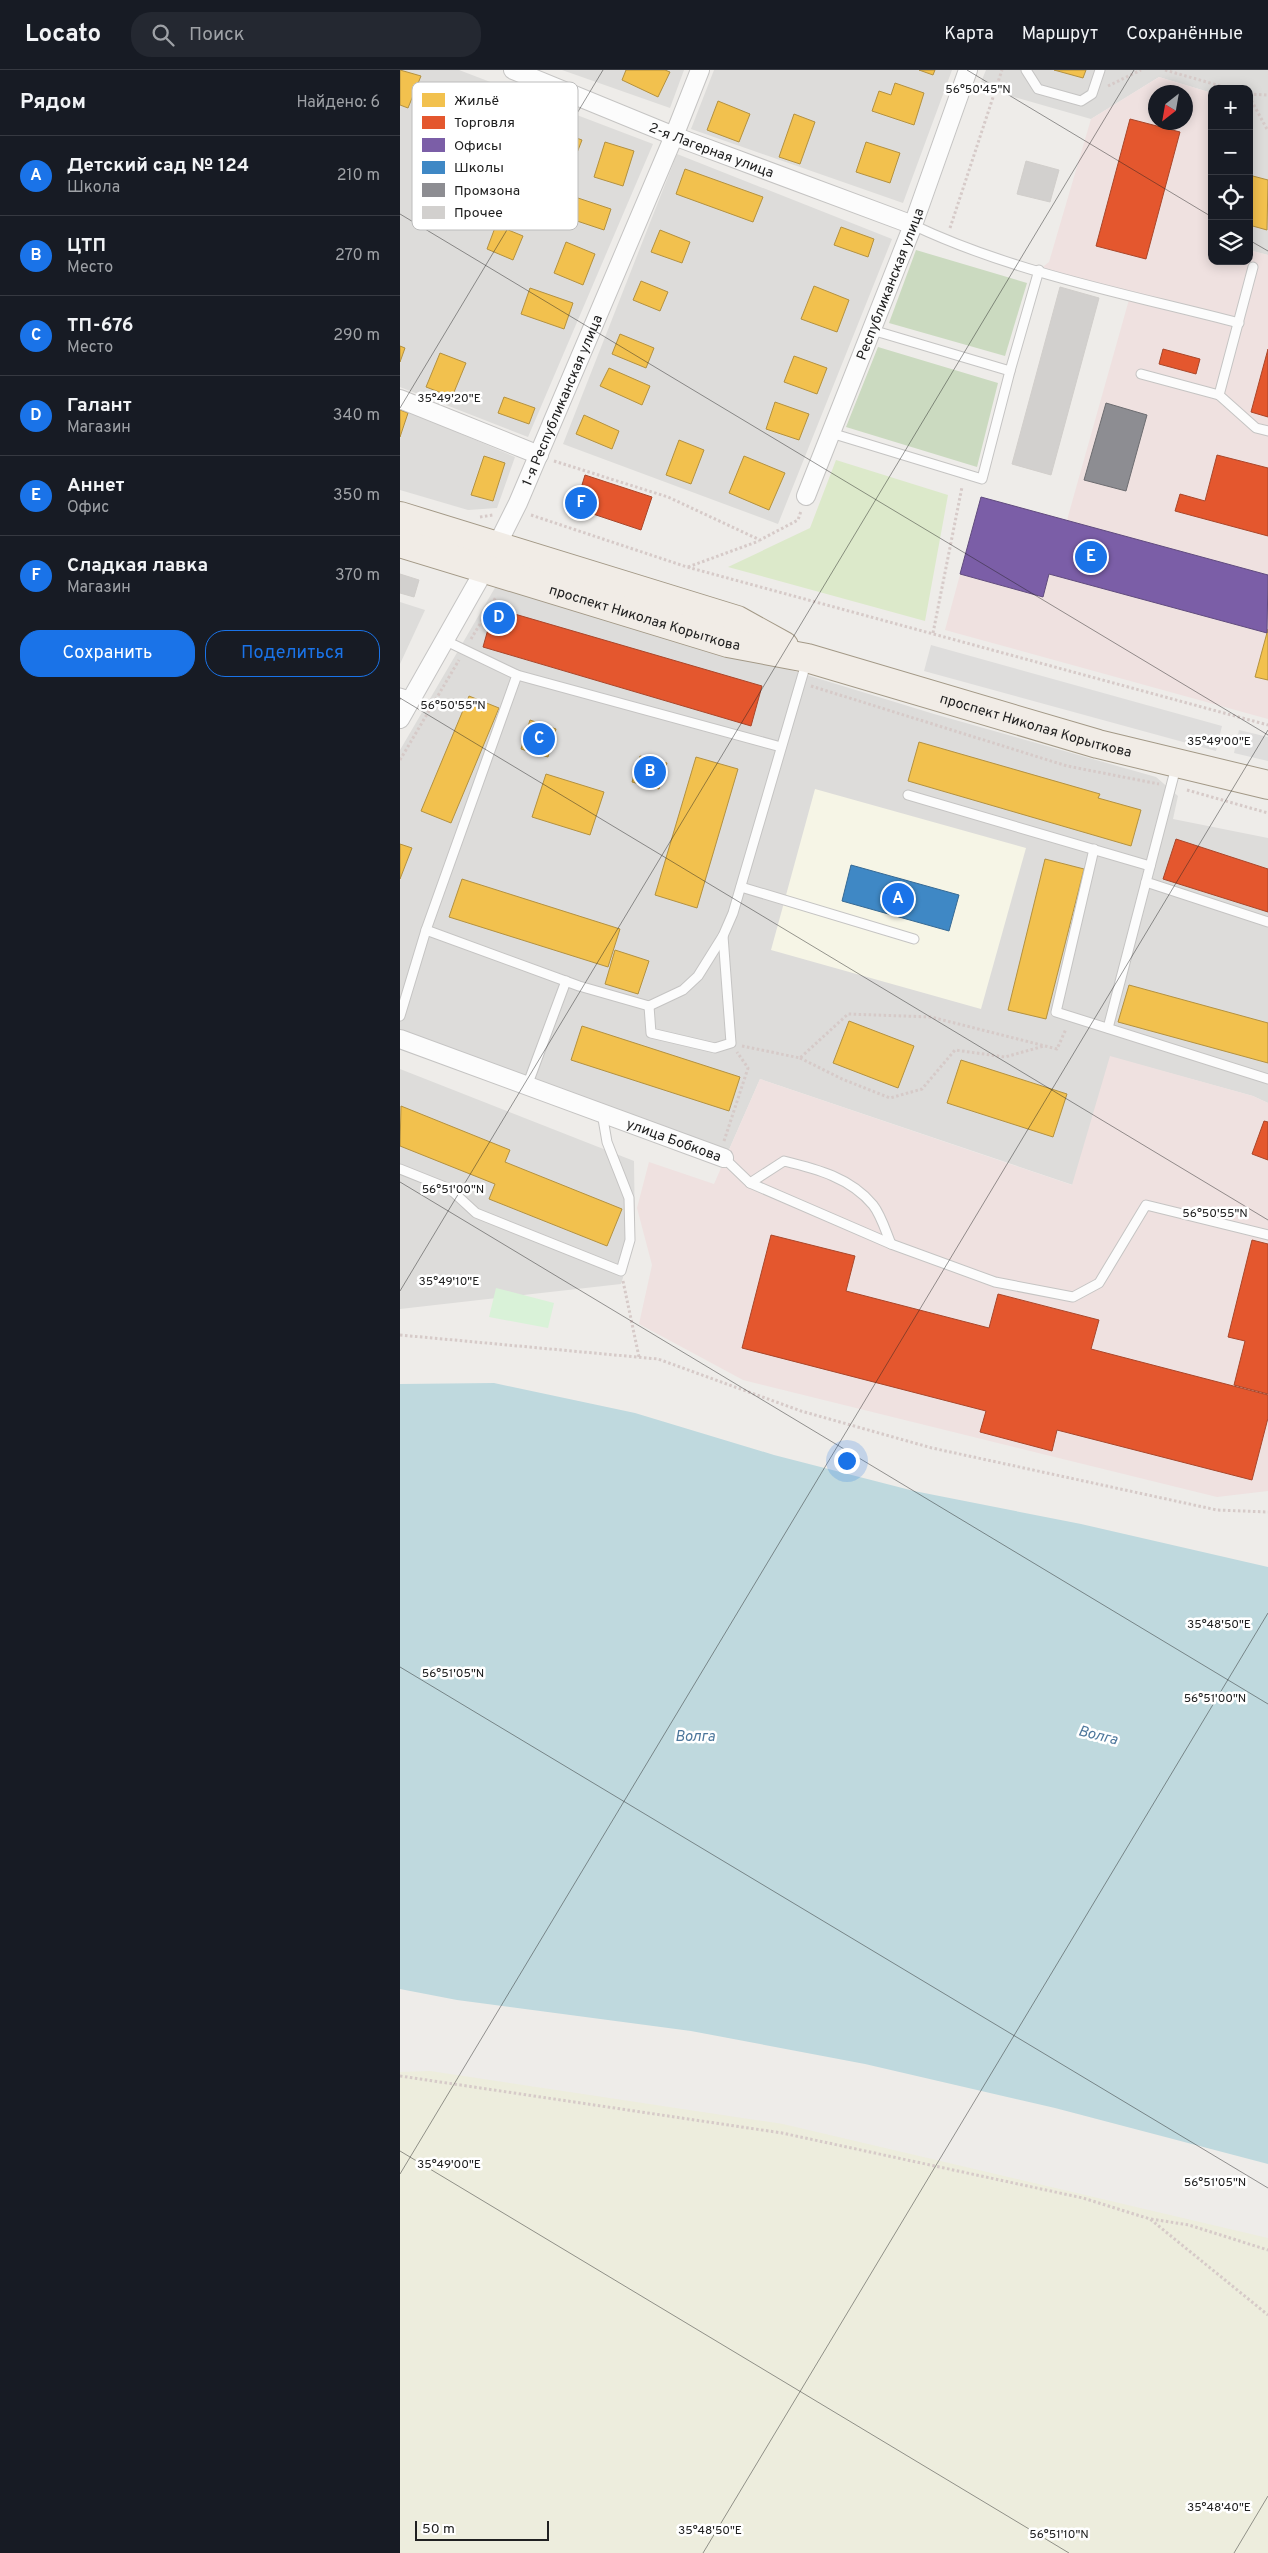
<!DOCTYPE html>
<html lang="ru">
<head>
<meta charset="utf-8">
<style>
	:root { --surface:#171b24; --page:#242831; --text:#f1f3f6; --muted:#9ea1a6; --line:#363941; --accent:#1a73e8 }
	body { margin:0; font-family:Overpass,sans-serif; background:var(--page); color:var(--text) }
	.controls { position:absolute; right:15px; top:15px; display:grid; overflow:hidden; border-radius:10px; box-shadow:0 2px 12px #0003 }
	.controls button { width:45px; height:45px; display:grid; place-items:center; padding:0; border:0; border-bottom:1px solid var(--line); background:var(--surface); color:var(--text); font:25px sans-serif }
	.compass { position:absolute; left:748px; top:15px; width:45px; height:45px; border-radius:50%; background:var(--surface); box-shadow:0 2px 12px #0003; rotate:211deg }
	.scale { position:absolute; left:15px; bottom:12px; width:134px; box-sizing:border-box; padding-left:5px; border:2px solid #202020; border-top:0; font-size:14px; line-height:18px; white-space:nowrap; color:#202020; -webkit-text-stroke:4px #fff; paint-order:stroke }
	.you { position:absolute; left:446px; top:1390px; width:18px; height:18px; margin:-12px; border:4px solid #fff; border-radius:50%; background:#1a73e8; box-shadow:0 0 0 8px #1a73e833 }
	.badge { display:grid; place-items:center; width:32px; height:32px; border-radius:50%; background:var(--accent); color:#fff; font-size:16px; font-weight:700 }
	.pin { position:absolute; translate:-50% -50%; border:2px solid #fff; box-shadow:0 1px 5px #0006 }
	.list { margin:0; padding:0; list-style:none }
	h2 { display:flex; justify-content:space-between; align-items:center; height:65px; margin:0; padding:0 20px; font-size:21px }
	h2 small { font-size:16px; font-weight:400; color:var(--muted) }
	.list li { display:grid; grid-template-columns:32px 1fr auto; gap:15px; align-items:center; box-sizing:border-box; height:80px; padding:0 20px; border-top:1px solid var(--line) }
	.list b { display:block; font-size:19px; white-space:nowrap }
	.list p { margin:0; font-size:16px; white-space:nowrap; color:var(--muted) }
	.list em { font-size:16px; font-style:normal; color:var(--muted) }
	.actions { display:flex; gap:10px; padding:15px 20px }
	.actions a { flex:1; padding:11px 0; border:1px solid var(--accent); border-radius:20px; text-align:center; font-size:18px; color:var(--accent) }
	.actions .main { background:var(--accent); color:#fff }
	.icon { flex:none; width:28px; height:28px; fill:none; stroke:currentColor; stroke-width:2; stroke-linecap:round; stroke-linejoin:round }
	.map { position:relative; flex:none; width:868px; height:2483px; overflow:hidden }
	header { display:flex; align-items:center; gap:30px; box-sizing:border-box; height:70px; padding:0 25px; background:var(--surface); border-bottom:1px solid var(--line) }
	header strong { font-size:24px }
	nav { display:flex; gap:28px; margin-inline-start:auto; font-size:18px }
	.search { width:350px; height:45px; background:var(--page); display:flex; align-items:center; gap:12px; box-sizing:border-box; padding:0 18px; border-radius:20px; color:var(--muted); font-size:19px }
	main { display:flex }
	aside { flex:1; background:var(--surface) }
	.map>svg:first-child { display:block }
</style>
</head>
<body>
<header>
<strong>Locato</strong>
<div class="search"><svg class="icon" aria-label="search" viewBox="0 0 24 24"><circle cx="10" cy="10" r="6"/><path d="M15 15l6 6"/></svg>Поиск</div>
<nav><a>Карта</a><a>Маршрут</a><a>Сохранённые</a></nav>
</header>
<main>
<aside>
<h2>Рядом<small>Найдено: 6</small></h2>
<ul class="list">
<li><span class="badge">A</span><div><b>Детский сад № 124</b><p>Школа</p></div><em>210 m</em></li>
<li><span class="badge">B</span><div><b>ЦТП</b><p>Место</p></div><em>270 m</em></li>
<li><span class="badge">C</span><div><b>ТП-676</b><p>Место</p></div><em>290 m</em></li>
<li><span class="badge">D</span><div><b>Галант</b><p>Магазин</p></div><em>340 m</em></li>
<li><span class="badge">E</span><div><b>Аннет</b><p>Офис</p></div><em>350 m</em></li>
<li><span class="badge">F</span><div><b>Сладкая лавка</b><p>Магазин</p></div><em>370 m</em></li>
</ul>
<div class="actions"><a class="main">Сохранить</a><a>Поделиться</a></div>
</aside>
<div class="map">
<svg width="868" height="2483" viewBox="0 0 868 2483">
	<rect width="100%" height="100%" fill="#eeece9"/>
	<!-- residential -->
	<g fill="#dddcda">
		<path d="M0 0H59L253 74 128 367 0 317Z"/>
		<path d="M162 0H284L270 38Z"/>
		<path d="M314 0H552L503 133 291 59Z"/>
		<path d="M586 0H868V185L849 180V19H812V23L759 7 691 49 579 17Z"/>
		<path d="M277 84 492 169 378 454 163 374Z"/>
		<path d="M0 338 115 387 97 438 68 440 0 420Z"/>
		<path d="M110 514 534 644 756 707 778 726 773 749 868 768V1033L853 1026 711 987 673 1115 360 1009 328 1082 0 963V680L96 516Z"/>
		<path d="M0 532 25 540 0 594Z"/>
		<path d="M0 999 234 1091 235 1168 221 1214 0 1239Z"/>
	</g>
	<!-- commercial -->
	<g fill="#efe1e0" fill-rule="evenodd">
		<path d="M759 7 812 23V191H849V180L868 185V649L545 560 581 427 667 450 730 226 639 200 649 192 691 49ZM756 22H786V52H756Z"/>
		<path d="M710 986 853 1026 868 1033V1421L817 1427 343 1310 239 1254 252 1195 237 1138 249 1092 314 1114 360 1009 672 1115Z"/>
	</g>
	<!-- education -->
	<path fill="#f6f5e6" d="M415 719 626 778 581 939 371 880Z"/>
	<!-- farmland -->
	<path fill="#ededdd" d="M30 2001 383 2054 868 2168V2483H0V2002Z"/>
	<!-- grass -->
	<path fill="#dce9ca" d="M436 390 548 425 525 551 328 497 410 458Z"/>
	<!-- forest -->
	<g fill="#cbdac0">
		<path d="M516 180 627 213 605 286 489 253Z"/>
		<path d="M478 277 598 313 577 397 446 357Z"/>
	</g>
	<!-- park -->
	<path fill="#d9f2d8" d="M96 1218 154 1233 148 1258 89 1247Z"/>
	<!-- parking -->
	<g fill="#dedddc">
		<path d="M531 575 822 656 816 681 524 601Z"/>
		<path d="M839 660 868 667V691L834 683Z"/>
	</g>
	<!-- water -->
	<path fill="#bfd9de" d="M94 1313 235 1343 374 1385 514 1421 681 1454 868 1497V2094L655 2038 465 1994 291 1961 57 1930 0 1919V1314Z"/>
	<!-- homes -->
	<g fill="#f2c14e" stroke="#b39140">
		<path d="M0 0 21 6 8 38 0 35Z"/>
		<path d="M226 0H265L270 2 258 27 222 10Z"/>
		<path d="M519 0H535L533 5Z"/>
		<path d="M654 0H686L683 8Z"/>
		<path d="M495 13 524 23 514 55 472 41 479 21 491 25Z"/>
		<path d="M318 31 350 44 339 72 307 60Z"/>
		<path d="M394 44 415 52 400 94 379 87Z"/>
		<path d="M155 60 182 70 171 98 145 87Z"/>
		<path d="M205 72 234 81 223 116 194 107Z"/>
		<path d="M466 72 500 83 490 113 456 102Z"/>
		<path d="M285 99 363 127 353 152 276 124Z"/>
		<path d="M849 105 868 110 867 160 849 155Z"/>
		<path d="M178 128 211 139 204 160 171 149Z"/>
		<path d="M96 155 123 166 113 190 87 179Z"/>
		<path d="M441 157 474 169 468 187 434 175Z"/>
		<path d="M260 160 290 172 282 193 251 182Z"/>
		<path d="M166 172 195 184 183 215 154 203Z"/>
		<path d="M241 211 268 222 260 241 233 230Z"/>
		<path d="M414 216 449 230 437 262 401 249Z"/>
		<path d="M130 218 173 233 164 259 121 244Z"/>
		<path d="M220 264 254 278 246 298 212 284Z"/>
		<path d="M0 276 5 278 0 292Z"/>
		<path d="M40 283 66 293 52 327 26 317Z"/>
		<path d="M394 286 427 298 417 324 384 312Z"/>
		<path d="M209 298 250 316 242 335 200 316Z"/>
		<path d="M104 327 135 338 129 354 98 343Z"/>
		<path d="M375 332 409 344 399 370 366 359Z"/>
		<path d="M0 340 8 343 0 367Z"/>
		<path d="M184 345 219 361 212 379 176 364Z"/>
		<path d="M279 370 304 380 291 414 266 405Z"/>
		<path d="M84 386 105 393 93 431 71 425Z"/>
		<path d="M344 386 385 403 369 440 329 423Z"/>
		<path d="M868 559V610L855 607Z"/>
		<path d="M69 626 99 638 51 753 21 741Z"/>
		<path d="M130 650 156 659 148 687 121 679Z"/>
		<path d="M519 672 700 724 698 728 741 740 731 776 508 711Z"/>
		<path d="M240 686 267 693 259 719 232 712Z"/>
		<path d="M296 687 338 699 297 838 255 825Z"/>
		<path d="M146 704 204 722 190 765 132 747Z"/>
		<path d="M0 774 12 778 0 809Z"/>
		<path d="M645 789 684 799 646 949 608 940Z"/>
		<path d="M62 809 220 859 208 897 49 847Z"/>
		<path d="M215 880 249 891 238 924 205 914Z"/>
		<path d="M729 915 868 953V993L718 952Z"/>
		<path d="M449 951 514 976 498 1018 433 993Z"/>
		<path d="M182 956 340 1007 329 1041 171 990Z"/>
		<path d="M561 990 667 1024 653 1067 547 1033Z"/>
		<path d="M1 1036 110 1080 105 1092 222 1139 207 1176 89 1129 95 1114 0 1076Z"/>
	</g>
	<!-- shops -->
	<g fill="#e4572e" stroke="#a9462a">
		<path d="M730 49 780 62 746 189 696 176Z"/>
		<path d="M763 279 800 289 796 304 759 294Z"/>
		<path d="M868 279V347L851 342Z"/>
		<path d="M817 385 868 398V466L775 441 780 424 805 431Z"/>
		<path d="M185 405 252 427 241 460 175 438Z"/>
		<path d="M94 538 362 616 351 656 83 577Z"/>
		<path d="M776 769 868 799V842L763 809Z"/>
		<path d="M864 1051 868 1052V1090L852 1084Z"/>
		<path d="M371 1165 455 1186 446 1221 589 1258 598 1224 699 1250 691 1279 868 1325V1348L852 1410 657 1360 652 1381 580 1362 586 1341 342 1278Z"/>
		<path d="M852 1170 868 1174V1324L834 1315 845 1271 828 1267Z"/>
	</g>
	<!-- offices -->
	<path fill="#7b5ea7" stroke="#604b7e" d="M581 427 868 505 867 563 649 504 643 527 560 504Z"/>
	<!-- schools -->
	<path fill="#3f88c5" stroke="#366994" d="M451 795 559 825 549 861 442 831Z"/>
	<!-- industry -->
	<path fill="#8d8d92" stroke="#6c6c70" d="M706 333 747 345 726 421 684 410Z"/>
	<!-- building -->
	<g fill="#d2d0ce" stroke="#d1cecb">
		<path d="M626 91 659 100 650 132 617 124Z"/>
		<path d="M660 217 699 228 651 405 612 394Z"/>
		<path d="M0 504 19 510 14 527 0 523Z"/>
	</g>
	<g fill="none" stroke-linecap="round" stroke-linejoin="round">
		<defs>
			<g id="lane">
				<path d="M626 0 638 19 681 31 692 24 700 0"/>
				<path d="M513 155C614 203 731 225 839 253"/>
				<path d="M853 197 819 325 856 358 868 361"/>
				<path d="M472 260 610 301"/>
				<path d="M741 304 819 325"/>
				<path d="M431 363 582 409 610 301 639 200"/>
				<path d="M117 605 381 677"/>
				<path d="M0 623 13 627"/>
				<path d="M776 697 746 812 868 852"/>
				<path d="M508 725 750 796"/>
				<path d="M694 779 656 942 868 1009"/>
				<path d="M341 817 514 869"/>
				<path d="M26 860 117 605 44 570"/>
				<path d="M249 936 251 963 315 978 331 973 323 866"/>
				<path d="M0 946 26 860 179 916 249 936 283 920 298 906 323 866 333 843 407 590"/>
				<path d="M708 958 746 812"/>
				<path d="M127 1016 166 911"/>
				<path d="M324 1088 350 1113 491 1174 595 1212 673 1227 699 1213 746 1135 868 1165"/>
				<path d="M0 1099 50 1119 76 1143 221 1201 230 1170 229 1128 207 1072 202 1043"/>
				<path d="M350 1113 384 1091C417 1099 451 1108 473 1135 481 1145 486 1162 491 1174"/>
			</g>
			<g id="street">
				<path id="s1" d="M113 0 274 66 513 155"/>
				<path d="M0 329 139 385"/>
				<path id="s2" d="M406 426 513 155 568 0"/>
				<path id="s3" d="M0 649 85 499 118 433 274 66 300 0"/>
				<path id="s4" d="M0 969 324 1088"/>
			</g>
			<g id="primary">
				<path d="M0 446 337 550 384 576"/>
				<path id="s5" d="M0 473 328 573 407 588 698 674 868 715"/>
			</g>
		</defs>
		<!-- lane casing -->
		<use href="#lane" stroke="#c5c4c3" stroke-width="11"/>
		<!-- street casing -->
		<use href="#street" stroke="#c5c4c3" stroke-width="20"/>
		<!-- primary casing -->
		<use href="#primary" stroke="#a39987" stroke-width="30"/>
		<!-- path -->
		<g stroke="#d6cac8" stroke-width="3" stroke-dasharray="2.5 2.5" stroke-linecap="butt">
			<path d="M765 0 831 19"/>
			<path d="M708 16 741 0"/>
			<path d="M849 24 868 25"/>
			<path d="M849 26 868 61"/>
			<path d="M550 158 602 0"/>
			<path d="M154 391 268 427 360 470 398 450 401 441"/>
			<path d="M131 445 287 497 868 655"/>
			<path d="M80 447 93 445"/>
			<path d="M288 497 359 471"/>
			<path d="M533 563 562 417"/>
			<path d="M71 569 96 527"/>
			<path d="M411 616 667 696 759 714"/>
			<path d="M0 690 59 590"/>
			<path d="M787 720 868 743"/>
			<path d="M342 976 400 988 448 944 531 947 657 979 666 959"/>
			<path d="M400 988 442 1009 490 1028 522 1019 555 980 605 987 644 976"/>
			<path d="M324 1071 348 998 337 982"/>
			<path d="M223 1211 239 1287"/>
			<path d="M0 1265 258 1289 401 1341 532 1378 817 1440 868 1442"/>
			<path d="M0 2006 382 2063 683 2128 750 2149 868 2245"/>
			<path d="M751 2149 789 2155 868 2180"/>
		</g>
		<!-- lane -->
		<use href="#lane" stroke="#fcfcfc" stroke-width="9"/>
		<!-- street -->
		<use href="#street" stroke="#fcfcfc" stroke-width="18"/>
		<!-- primary -->
		<use href="#primary" stroke="#f1ece6" stroke-width="28"/>
	</g>
	<!-- ticks -->
	<path fill="none" stroke="#202020" stroke-width="1" stroke-opacity="0.45" d="M567 0 812 147M0 144 868 665M849 170 868 181M0 338 203 0M0 628 868 1150M0 1112 868 1634M0 1221 734 0M0 1597 868 2118M0 2081 669 2483M0 2104 868 660M303 2483 868 1543M834 2483 868 2426"/>
	<g text-anchor="middle" stroke-width="5" stroke-linejoin="round" paint-order="stroke">
		<!-- street labels -->
		<g font-size="14" fill="#202020" stroke="#fff">
			<text dy="5" stroke="none"><textPath href="#s1" startOffset="214">2-я Лагерная улица</textPath></text>
			<text dy="5" stroke="none"><textPath href="#s2" startOffset="228">Республиканская улица</textPath></text>
			<text dy="5" stroke="none"><textPath href="#s3" startOffset="358">1-я Республиканская улица</textPath></text>
			<text dy="5" stroke="none"><textPath href="#s5" startOffset="256">проспект Николая Корыткова</textPath></text>
			<text dy="5" stroke="none"><textPath href="#s5" startOffset="662">проспект Николая Корыткова</textPath></text>
			<text dy="5" stroke="none"><textPath href="#s4" startOffset="292">улица Бобкова</textPath></text>
		</g>
		<!-- water labels -->
		<g font-size="15" font-style="italic" fill="#4c769b" stroke="#fff">
			<text transform="translate(698 1665) rotate(14)" y="5">Волга</text>
			<text x="295" y="1671">Волга</text>
		</g>
	</g>
	<!-- legend -->
	<rect x="12" y="12" width="166" height="148" rx="8" fill="#fff" stroke="#bcbcbc" stroke-width="1"/>
	<rect x="22" y="23" width="23" height="14" fill="#f2c14e"/>
	<rect x="22" y="46" width="23" height="13" fill="#e4572e"/>
	<rect x="22" y="68" width="23" height="14" fill="#7b5ea7"/>
	<rect x="22" y="91" width="23" height="13" fill="#3f88c5"/>
	<rect x="22" y="113" width="23" height="14" fill="#8d8d92"/>
	<rect x="22" y="136" width="23" height="13" fill="#d2d0ce"/>
	<g font-size="14" fill="#202020">
		<text x="54" y="35">Жильё</text>
		<text x="54" y="57">Торговля</text>
		<text x="54" y="80">Офисы</text>
		<text x="54" y="102">Школы</text>
		<text x="54" y="125">Промзона</text>
		<text x="54" y="147">Прочее</text>
	</g>
	<g font-size="12" text-anchor="middle" fill="#202020" stroke="#fff" stroke-width="5" stroke-linejoin="round" paint-order="stroke">
		<text x="578" y="23">56°50'45"N</text>
		<text x="49" y="332">35°49'20"E</text>
		<text x="53" y="639">56°50'55"N</text>
		<text x="819" y="675">35°49'00"E</text>
		<text x="53" y="1123">56°51'00"N</text>
		<text x="815" y="1147">56°50'55"N</text>
		<text x="49" y="1215">35°49'10"E</text>
		<text x="819" y="1558">35°48'50"E</text>
		<text x="53" y="1607">56°51'05"N</text>
		<text x="815" y="1632">56°51'00"N</text>
		<text x="49" y="2098">35°49'00"E</text>
		<text x="815" y="2116">56°51'05"N</text>
		<text x="819" y="2441">35°48'40"E</text>
		<text x="310" y="2464">35°48'50"E</text>
		<text x="659" y="2468">56°51'10"N</text>
	</g>
</svg>
<div class="controls">
<button>+</button>
<button>−</button>
<button><svg class="icon" aria-label="locate" viewBox="0 0 24 24"><circle cx="12" cy="12" r="6"/><path d="M12 2v4M12 18v4M2 12h4M18 12h4"/></svg></button>
<button><svg class="icon" aria-label="layers" viewBox="0 0 24 24"><path d="M12 4l9 5-9 5-9-5zM3 14l9 5 9-5"/></svg></button>
</div>
<svg class="compass" viewBox="-18 -18 36 36"><path d="M0-13l5 13h-10z" fill="#e53935"/><path d="M0 13l5-13h-10z" fill="#9ea1a6"/></svg>
<div class="scale">50 m</div>
<div class="you"></div>
<div class="pin badge" style="left:498px;top:829px">A</div>
<div class="pin badge" style="left:250px;top:702px">B</div>
<div class="pin badge" style="left:139px;top:669px">C</div>
<div class="pin badge" style="left:99px;top:548px">D</div>
<div class="pin badge" style="left:691px;top:487px">E</div>
<div class="pin badge" style="left:181px;top:433px">F</div>
</div>
</main>
</body>
</html>
